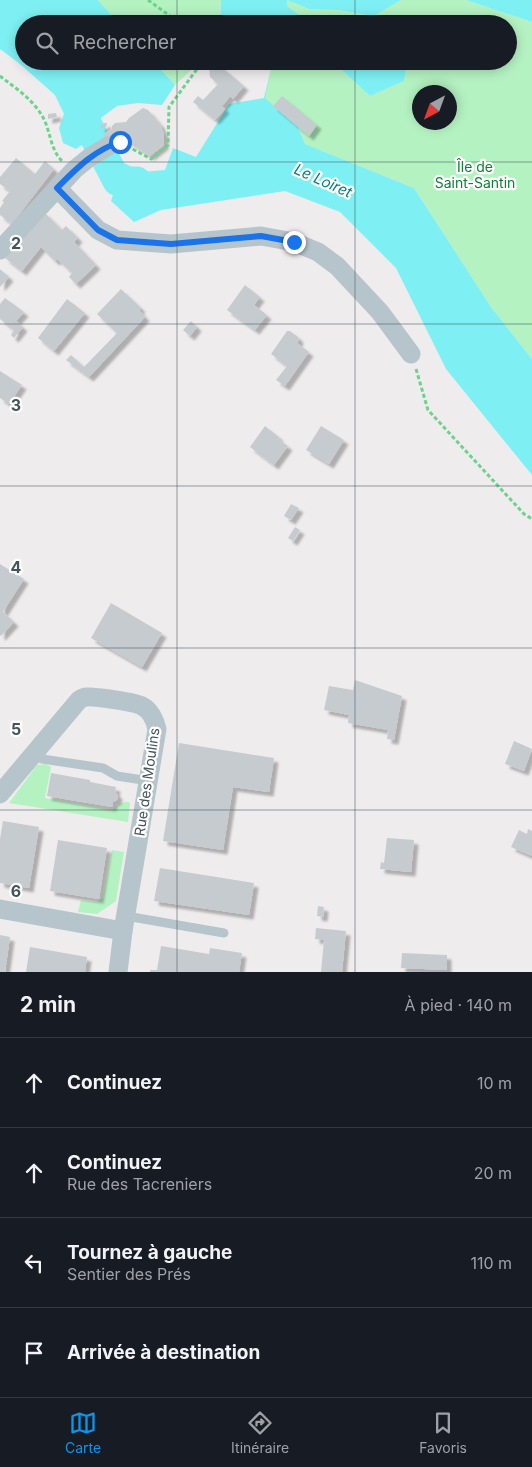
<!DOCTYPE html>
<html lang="fr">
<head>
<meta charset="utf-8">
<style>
	:root { --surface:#171b24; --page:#242831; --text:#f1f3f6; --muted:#9ea1a6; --line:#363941; --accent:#0996ec }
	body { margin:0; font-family:Inter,sans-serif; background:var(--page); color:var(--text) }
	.compass { position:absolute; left:412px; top:85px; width:45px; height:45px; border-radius:50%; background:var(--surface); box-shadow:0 2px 12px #0003; rotate:221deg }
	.stop { position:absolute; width:15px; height:15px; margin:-11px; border:4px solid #1a73e8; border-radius:50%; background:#fff }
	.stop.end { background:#1a73e8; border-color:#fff; box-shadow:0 1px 5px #0008 }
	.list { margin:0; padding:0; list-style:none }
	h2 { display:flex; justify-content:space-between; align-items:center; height:65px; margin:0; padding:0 20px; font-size:21px }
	h2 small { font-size:16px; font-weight:400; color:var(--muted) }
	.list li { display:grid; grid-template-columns:32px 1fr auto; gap:15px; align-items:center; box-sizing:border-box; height:90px; padding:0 20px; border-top:1px solid var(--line) }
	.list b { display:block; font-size:19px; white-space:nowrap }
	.list p { margin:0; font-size:16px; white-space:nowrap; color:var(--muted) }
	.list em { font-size:16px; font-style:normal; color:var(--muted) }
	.icon { flex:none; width:28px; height:28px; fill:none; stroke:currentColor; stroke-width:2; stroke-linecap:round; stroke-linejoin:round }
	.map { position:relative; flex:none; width:532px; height:972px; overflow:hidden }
	.search { position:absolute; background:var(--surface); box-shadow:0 2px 12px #0003; left:15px; right:15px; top:15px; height:55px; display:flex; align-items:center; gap:12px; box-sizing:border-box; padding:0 18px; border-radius:28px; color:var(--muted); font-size:19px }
	.sheet { height:425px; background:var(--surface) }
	nav { display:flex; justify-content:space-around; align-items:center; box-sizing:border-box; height:70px; border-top:1px solid var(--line); background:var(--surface); font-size:14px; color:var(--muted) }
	nav a { display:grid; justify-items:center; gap:2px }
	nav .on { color:var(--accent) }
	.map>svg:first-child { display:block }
</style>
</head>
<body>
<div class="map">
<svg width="532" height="972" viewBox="0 0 532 972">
	<defs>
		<filter id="shadow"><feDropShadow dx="4.5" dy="4.5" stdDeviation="1" flood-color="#0004"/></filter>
	</defs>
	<rect width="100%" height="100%" fill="#efeced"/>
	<!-- green -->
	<g fill="#b5f2c2" fill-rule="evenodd">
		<path d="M98 0H221L220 24H119Z"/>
		<path d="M287 0 309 9 338 10 374 16 401 0H466L532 22V359L491 307 414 188 305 144 298 127 264 98 272 65 279 61H332L370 96 404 81 408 61H508V24H314L309 22 287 6ZM420 92H450V122H420Z"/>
		<path d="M153 61H201L175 85Z"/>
		<path d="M46 764 51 767 45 798 113 810C118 804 121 802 129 802L130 804 128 822 9 803 37 765Z"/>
		<path d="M112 850 124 852 116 901 97 914 78 912 81 900 97 902 103 898Z"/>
	</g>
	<!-- water -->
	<g fill="#7ef0f3">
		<path d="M0 0H98L119 24H24V61H153L175 85 162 105 138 103 117 106 98 120 102 136 87 141 76 149 63 143 59 128 64 114 55 95 20 64 0 49Z"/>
		<path d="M221 0H401L374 16 338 10 309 9 287 0V6L309 22 314 24H220Z"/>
		<path d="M466 0H532V22Z"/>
		<path d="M262 61H279L272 65 265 98 298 127 305 144 414 188 491 307 532 359V475L446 369 396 268 340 212 285 191 161 210 134 222 111 201 117 182 104 173 110 156 142 172 165 170 173 148 196 157 229 104 264 98 272 65Z"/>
		<path d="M332 61H408L404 81 370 96Z"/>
	</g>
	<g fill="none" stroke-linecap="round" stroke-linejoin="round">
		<!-- river -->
		<path stroke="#7ef0f3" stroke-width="29" d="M50 61 62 75 117 181H137"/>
	</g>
	<!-- building -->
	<g fill="#c6cbd0" filter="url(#shadow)">
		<path d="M218 64 244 86 233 99 230 96 228 99 222 106 225 109 215 120 193 102 198 96 203 100 218 84 210 77 209 65Z"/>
		<path d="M282 96 317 125 309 136 273 106Z"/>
		<path d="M143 108 148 110 160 124 164 134V145L150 156 126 139 125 140 118 137 108 143 103 134 112 129V126L115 123 126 122 129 118Z"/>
		<path d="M56 113 57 117 48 119V114Z"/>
		<path d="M104 123H107L106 127 101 129 100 127Z"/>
		<path d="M16 158 35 174 45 161 54 169 12 224 0 215V208L4 202 2 201 10 191 0 184V177Z"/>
		<path d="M44 212 62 230 66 226 78 238 74 242 96 265 76 284 69 277 72 273 57 259 55 261 41 247 22 271 5 258 23 234Z"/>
		<path d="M0 269 9 277 0 287Z"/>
		<path d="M245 285 260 297 254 305 267 315 255 330 227 310Z"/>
		<path d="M121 289 141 308 139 310 145 317 89 377 66 360 71 355 84 367 117 333 97 314Z"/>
		<path d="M5 298 24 312 16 321 23 327 14 338 11 335 14 330 0 319V304Z"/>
		<path d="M67 299 85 313 54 351 38 338Z"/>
		<path d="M191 321 197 327 190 336 183 330Z"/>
		<path d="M287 331H290L298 337 299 340 297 343 309 352 285 386 276 380 287 366 271 354Z"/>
		<path d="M0 371 22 385 9 404 0 398Z"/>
		<path d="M265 426 279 437 278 439 288 446 274 465 250 447Z"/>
		<path d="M321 426 344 440 329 464 306 450Z"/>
		<path d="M291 504 299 508 291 520 284 516Z"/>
		<path d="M295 527 300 530 293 541 288 538Z"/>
		<path d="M0 564 24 579 3 612 14 622 1 636 0 635Z"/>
		<path d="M111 603 162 633 142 667 91 638Z"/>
		<path d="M355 680 402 696 394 740 387 739 388 730 348 723 349 715 324 710 329 686 353 690Z"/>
		<path d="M514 741 532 749 524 771 505 764Z"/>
		<path d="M179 743 274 758 269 792 233 787 223 850 163 841Z"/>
		<path d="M51 773 90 780V782L116 787 115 792 118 795 117 800 113 802 112 807 47 796Z"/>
		<path d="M3 821 39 827 29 888 0 883V839Z"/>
		<path d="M528 829 532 831V856L511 847 519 830 527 834Z"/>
		<path d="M387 838 414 840 411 872 380 869 381 862 384 863Z"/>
		<path d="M58 840 107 848 99 899 50 891Z"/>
		<path d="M160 868 254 883 249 915 154 901Z"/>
		<path d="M318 906 324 907 323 917 317 916Z"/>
		<path d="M316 928 346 931 342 972H321L324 940 315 939Z"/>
		<path d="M0 935 10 937 5 972H0Z"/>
		<path d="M161 946 209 954 210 948 242 953 239 972H150V970H157Z"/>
		<path d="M30 947 87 957 85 972H26Z"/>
		<path d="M402 953 447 955V970L401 968Z"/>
	</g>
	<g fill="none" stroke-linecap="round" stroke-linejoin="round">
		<!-- path -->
		<g stroke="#6bd38c" stroke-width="3" stroke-dasharray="4 2.5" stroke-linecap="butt">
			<path d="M148 0 181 24"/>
			<path d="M0 76C14 87 31 98 41 114 51 129 49 148 62 161"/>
			<path d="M127 146 151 159 168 145 169 107 203 61"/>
			<path d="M416 369 428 410 524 514 532 519"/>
		</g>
		<!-- service -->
		<g stroke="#b6c5cb" stroke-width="9">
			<path d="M35 753 42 759 103 768 117 776 149 781"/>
			<path d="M126 916 224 933"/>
		</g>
		<!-- minor -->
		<g stroke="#b6c5cb" stroke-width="19">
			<path d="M57 188 98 230 117 240 171 244 261 236 294 242 318 252 337 266 380 312 411 354"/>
			<path d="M0 250 74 170 90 157 110 145"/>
			<path d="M0 794 79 700C81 699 83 697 86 697 93 696 135 702 142 706 150 710 155 720 157 729L123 931 118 972"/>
			<path d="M0 909 123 931"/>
		</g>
	</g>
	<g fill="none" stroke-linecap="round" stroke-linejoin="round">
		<!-- route -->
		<path stroke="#1a73e8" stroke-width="6" d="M120 142C94 150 76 169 57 188L98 230 117 240 171 244 261 236 294 242"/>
	</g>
	<!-- grid -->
	<path fill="none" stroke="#43545b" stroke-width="1" stroke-opacity="0.55" d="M177 0V24M355 0V24M177 61V972M355 61V972M0 162H532M0 324H532M0 486H532M0 648H532M0 810H532"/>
	<g text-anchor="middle" stroke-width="4.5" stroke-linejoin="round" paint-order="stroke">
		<!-- park labels -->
		<g font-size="14" fill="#0e8233" stroke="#fff">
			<text x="475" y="172">Île de<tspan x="475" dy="16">Saint-Santin</tspan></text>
		</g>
		<!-- street labels -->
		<g font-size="14" fill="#43545b" stroke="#fff">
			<text transform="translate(147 782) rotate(-82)" y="5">Rue des Moulins</text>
		</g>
		<!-- water labels -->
		<g font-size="15" font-style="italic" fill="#057e81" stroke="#fff">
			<text transform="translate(323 181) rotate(24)" y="5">Le Loiret</text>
		</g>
	</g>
	<g font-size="16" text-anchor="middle" font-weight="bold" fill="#43545b" stroke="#fff" stroke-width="4.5" stroke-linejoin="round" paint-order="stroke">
		<text x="16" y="249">2</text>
		<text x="16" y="411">3</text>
		<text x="16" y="573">4</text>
		<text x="16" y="735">5</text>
		<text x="16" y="897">6</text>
	</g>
</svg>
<svg class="compass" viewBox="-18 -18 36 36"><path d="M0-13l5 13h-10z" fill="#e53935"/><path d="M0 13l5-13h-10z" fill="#9ea1a6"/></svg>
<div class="stop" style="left:120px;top:142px"></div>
<div class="stop end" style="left:294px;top:242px"></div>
<div class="search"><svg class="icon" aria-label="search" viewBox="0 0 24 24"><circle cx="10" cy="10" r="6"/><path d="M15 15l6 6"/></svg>Rechercher</div>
</div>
<section class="sheet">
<h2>2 min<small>À pied · 140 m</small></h2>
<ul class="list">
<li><svg class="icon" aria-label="ahead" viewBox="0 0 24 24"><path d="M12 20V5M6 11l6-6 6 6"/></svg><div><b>Continuez</b></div><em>10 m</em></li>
<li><svg class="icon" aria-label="ahead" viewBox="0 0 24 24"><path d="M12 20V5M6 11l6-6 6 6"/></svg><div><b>Continuez</b><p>Rue des Tacreniers</p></div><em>20 m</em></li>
<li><svg class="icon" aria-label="left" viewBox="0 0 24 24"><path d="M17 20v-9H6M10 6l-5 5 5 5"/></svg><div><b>Tournez à gauche</b><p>Sentier des Prés</p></div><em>110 m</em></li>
<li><svg class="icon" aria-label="arrive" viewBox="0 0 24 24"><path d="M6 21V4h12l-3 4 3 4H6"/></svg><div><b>Arrivée à destination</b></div></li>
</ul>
</section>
<nav>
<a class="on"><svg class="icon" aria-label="map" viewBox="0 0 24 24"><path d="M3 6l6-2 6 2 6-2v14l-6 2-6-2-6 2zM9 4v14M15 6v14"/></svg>Carte</a>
<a><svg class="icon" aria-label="directions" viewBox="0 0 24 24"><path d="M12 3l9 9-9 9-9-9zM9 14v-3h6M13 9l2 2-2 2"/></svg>Itinéraire</a>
<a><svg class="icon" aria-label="saved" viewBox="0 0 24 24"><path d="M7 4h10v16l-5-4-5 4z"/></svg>Favoris</a>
</nav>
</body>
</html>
